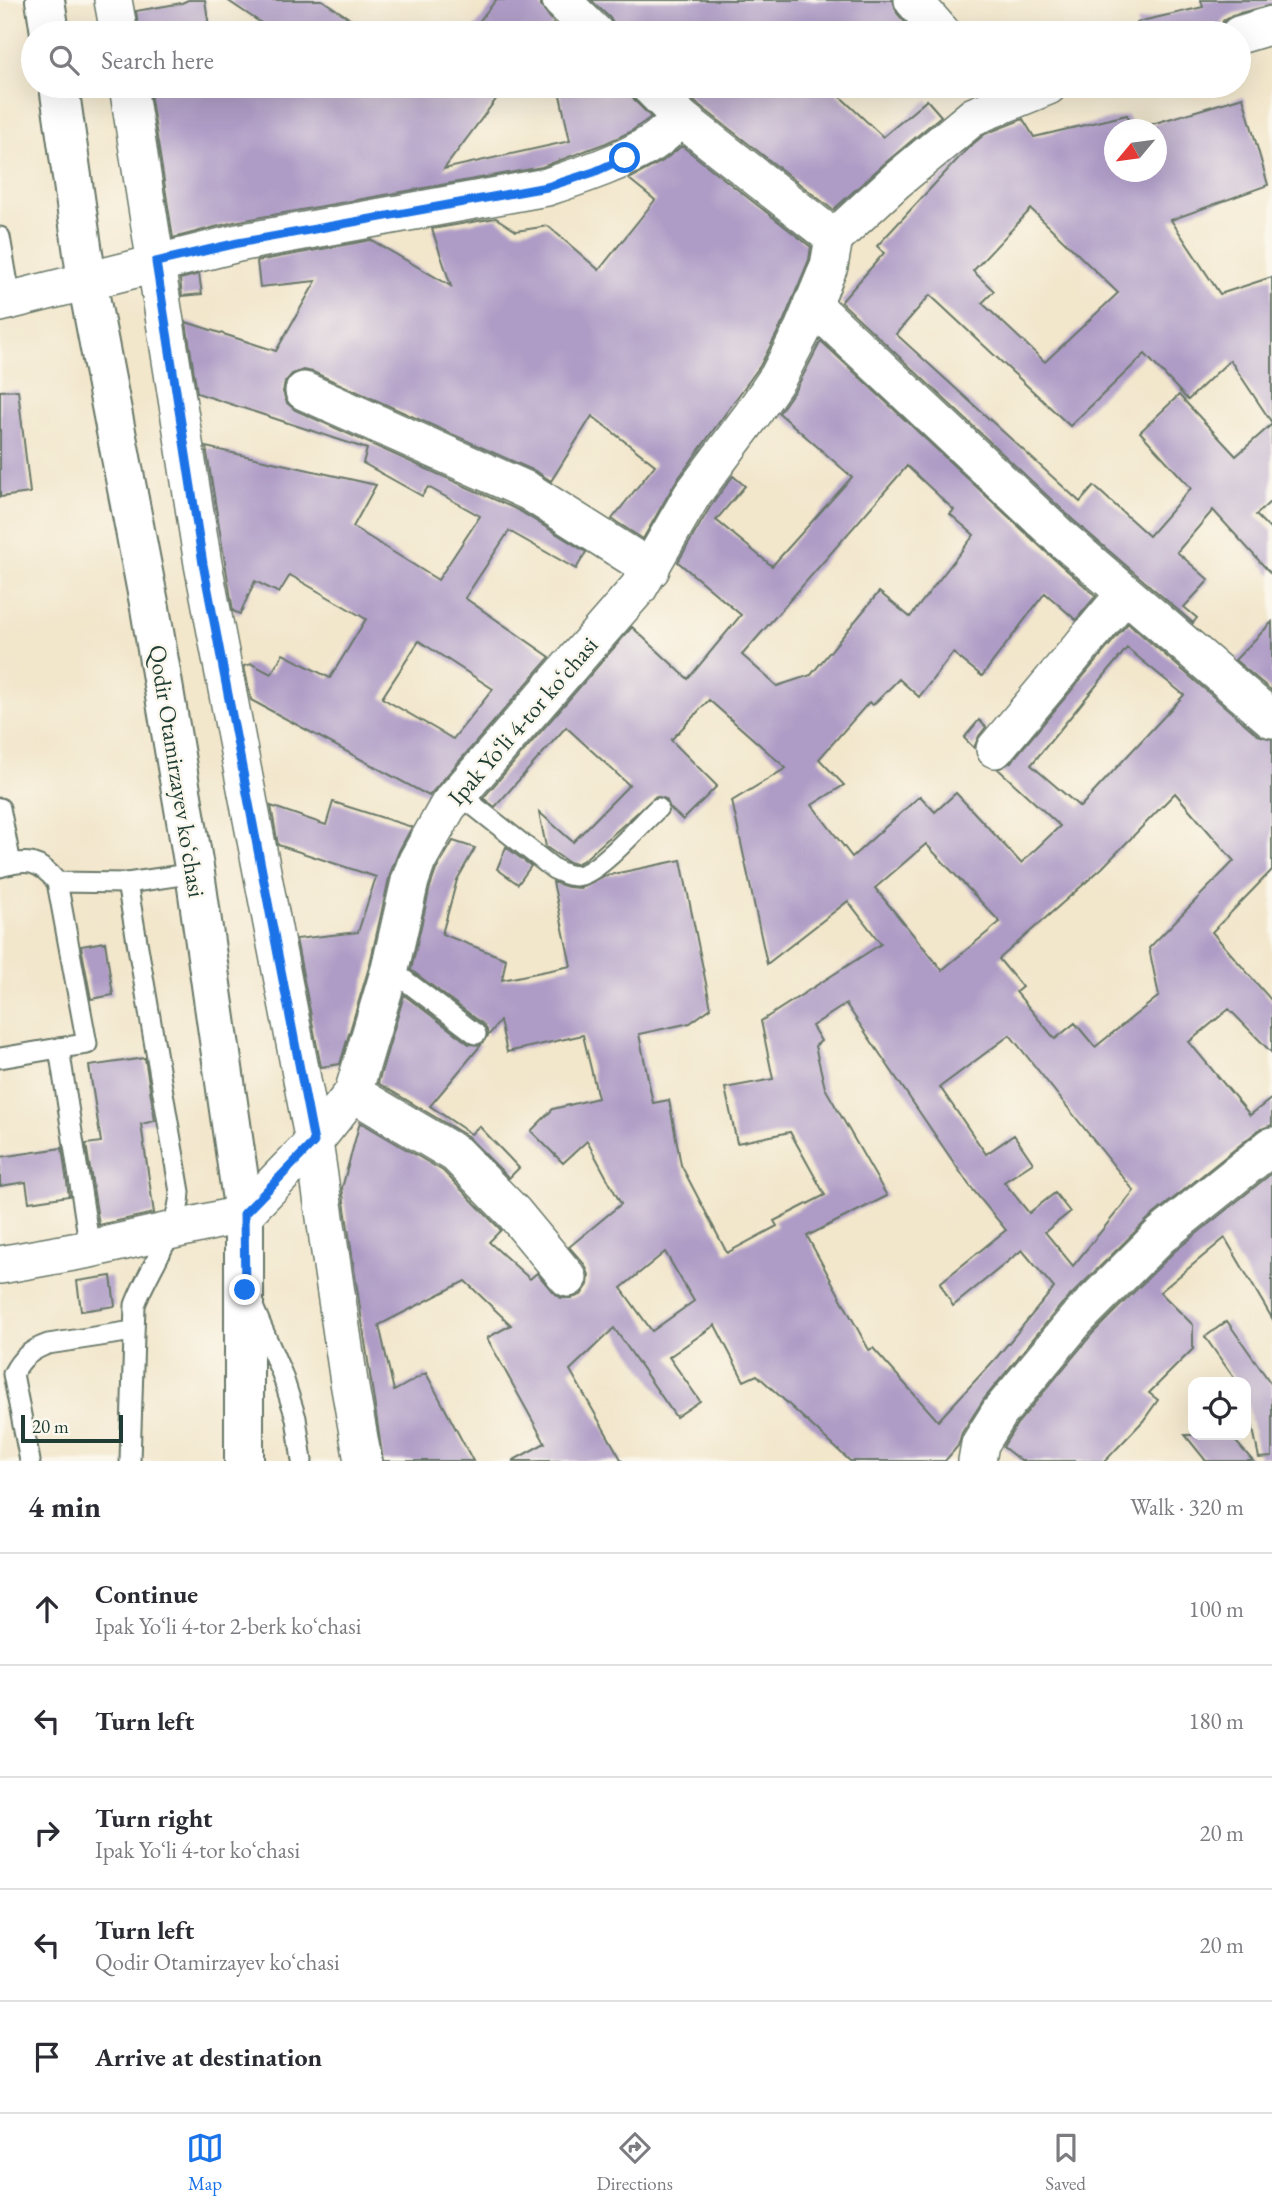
<!DOCTYPE html>
<html lang="en">
<head>
<meta charset="utf-8">
<style>
	:root { --surface:#fff; --page:#f7f7f7; --text:#2b2b33; --muted:#7c7c81; --line:#e1e1e2; --accent:#1a73e8 }
	body { margin:0; font-family:"EB Garamond",serif; background:var(--page); color:var(--text) }
	.controls { position:absolute; right:21px; bottom:21px; display:grid; overflow:hidden; border-radius:14px; box-shadow:0 7px 28px #0002 }
	.controls button { width:63px; height:63px; display:grid; place-items:center; padding:0; border:0; border-bottom:2px solid var(--line); background:var(--surface); color:var(--text); font:35px sans-serif }
	.compass { position:absolute; left:1104px; top:119px; width:63px; height:63px; border-radius:50%; background:var(--surface); box-shadow:0 7px 28px #0002; rotate:241deg }
	.scale { position:absolute; left:21px; bottom:18px; width:102px; box-sizing:border-box; padding-left:7px; border:4px solid #1f3d34; border-top:0; font-size:19px; line-height:24px; white-space:nowrap; color:#1f3d34; -webkit-text-stroke:5px #fbf7ec; paint-order:stroke }
	.stop { position:absolute; width:21px; height:21px; margin:-16px; border:5px solid #1a73e8; border-radius:50%; background:#fff }
	.stop.end { background:#1a73e8; border-color:#fff; box-shadow:0 2px 7px #0008 }
	.list { margin:0; padding:0; list-style:none }
	h2 { display:flex; justify-content:space-between; align-items:center; height:91px; margin:0; padding:0 28px; font-size:30px }
	h2 small { font-size:23px; font-weight:400; color:var(--muted) }
	.list li { display:grid; grid-template-columns:46px 1fr auto; gap:21px; align-items:center; box-sizing:border-box; height:112px; padding:0 28px; border-top:2px solid var(--line) }
	.list b { display:block; font-size:26px; white-space:nowrap }
	.list p { margin:0; font-size:23px; white-space:nowrap; color:var(--muted) }
	.list em { font-size:23px; font-style:normal; color:var(--muted) }
	.icon { flex:none; width:38px; height:38px; fill:none; stroke:currentColor; stroke-width:2; stroke-linecap:round; stroke-linejoin:round }
	.map { position:relative; flex:none; width:1272px; height:1461px; overflow:hidden }
	.search { position:absolute; background:var(--surface); box-shadow:0 7px 28px #0002; left:21px; right:21px; top:21px; height:77px; display:flex; align-items:center; gap:18px; box-sizing:border-box; padding:0 24px; border-radius:38px; color:var(--muted); font-size:26px }
	.sheet { height:651px; background:var(--surface) }
	nav { display:flex; justify-content:space-around; align-items:center; box-sizing:border-box; height:98px; border-top:2px solid var(--line); background:var(--surface); font-size:19px; color:var(--muted) }
	nav a { display:grid; justify-items:center; gap:4px }
	nav .on { color:var(--accent) }
	.map>svg:first-child { display:block }
</style>
</head>
<body>
<div class="map">
<svg width="1272" height="1461" viewBox="0 0 1272 1461">
	<rect width="100%" height="100%" fill="#fbf7ec"/>
	<filter id="ink" filterUnits="userSpaceOnUse"><feTurbulence type="fractalNoise" baseFrequency=".0143" numOctaves="2"/><feDisplacementMap in="SourceGraphic" scale="14" xChannelSelector="R" yChannelSelector="G"/><feConvolveMatrix kernelMatrix="1 2 1 2 8 2 1 2 1" color-interpolation-filters="sRGB"/></filter>
	<filter id="wash" filterUnits="userSpaceOnUse"><feTurbulence type="fractalNoise" baseFrequency=".00686" numOctaves="4" result="noise"/><feDisplacementMap in="SourceGraphic" scale="28" xChannelSelector="R" yChannelSelector="G"/><feGaussianBlur stdDeviation="1.57" result="paint"/><feColorMatrix in="noise" values="0 0 0 0 0 0 0 0 0 0 0 0 0 0 0 0 0 1.4 0 .05"/><feComposite in="paint" operator="in"/></filter>
	<g filter="url(#wash)">
		<rect width="100%" height="100%" fill="#f2e6cb"/>
		<g id="blocks">
			<!-- building -->
			<g fill="#af9cc6" fill-rule="evenodd">
				<path d="M188 0H205L210 33H139L136 11 182 3Z"/>
				<path d="M227 0H322L371 33H276Z"/>
				<path d="M496 0H541V6L554 23 546 33H470Z"/>
				<path d="M591 0H893L897 13 914 33H615V27L610 18Z"/>
				<path d="M1201 0H1272V5L1232 15 1223 21 1219 33H1138L1137 22 1203 7Z"/>
				<path d="M149 86H506L444 169 570 141 558 86H629L634 100 651 117 630 132 606 143 542 167 234 222 173 238Z"/>
				<path d="M678 86H829L883 137 927 100 941 116 884 164 833 210 695 102Z"/>
				<path d="M1243 97 1268 185 1171 220 1220 294 1272 277V423L1230 360 1188 400 1145 354 1070 426 930 295 896 334 1080 502 1094 486 1149 536 1191 488 1140 432 1179 395 1236 456 1272 424V500L1256 515 1272 531V575L1213 510 1177 552 1209 580 1184 607 1197 618 1193 623 1073 520 841 302 884 253 877 246 968 148 985 134 1023 119 1034 137 1127 115 1135 129ZM1115 130H1157V172H1115ZM1031 209 1118 293 1045 362 982 303 994 291 973 271Z"/>
				<path d="M682 146 811 247 809 260 784 320 760 366 675 483 643 539 612 519 655 465 592 416 551 481 537 472 313 372 303 370 292 374 285 382 283 392 287 403 295 410 518 510 586 552 576 569 509 531 465 598 550 657 429 796 251 700 244 666 252 664 271 674 283 654 330 678 366 619 290 575 279 593 255 581 240 614 233 611 206 447 376 485 353 527 438 580 480 516 428 487 422 496 363 463 367 449 197 393 186 322 276 351 316 281 260 287 257 261 371 240 451 286 432 229 496 218 516 231 548 226 599 270 655 200 629 179 663 161ZM419 641 493 689 453 739 382 698Z"/>
				<path d="M199 274 202 294 182 296 180 279Z"/>
				<path d="M821 341 1045 551 1096 596 1076 620 1045 593 982 676 953 653 919 697 899 679 873 705 869 702 819 759 844 785 812 805 852 857 920 796 935 812 956 793 1021 863 1060 826 998 769 1011 762 1128 623 1258 735 1272 739V870L1212 932 1272 1001V1053L1229 1009 1189 1042 1250 1115 1272 1098V1125L1259 1130 1148 1219 1061 1305 984 1399 962 1433 958 1446 945 1461H850L757 1375 744 1381 715 1325 669 1357 700 1401 676 1417 614 1328 570 1370 622 1461H512L545 1443 487 1338 511 1325 465 1281 379 1325 394 1391 426 1373 473 1461H383L342 1188 360 1122 443 1171 501 1230 489 1242 530 1279 537 1273 552 1291 561 1298H572L581 1295 588 1285 589 1275 585 1265 569 1247 621 1204 587 1141 563 1163 531 1131 553 1109 598 1098 583 1035 507 1052 500 1021 488 1036 487 1030 483 1024 411 970 430 887 436 870 453 841 475 848 457 880 442 934 506 959 502 980 571 966 553 882 568 887 580 888 604 876 681 860 711 1008 690 1023 639 1034 653 1103 669 1100 681 1165 727 1253 777 1226 774 1221 825 1195 790 1132 737 1143 725 1088 773 1079 761 1021 881 944 848 901 767 964 732 801 786 768 709 700 671 740 717 786 683 820 670 808 666 799 656 796 584 860 576 864 568 862 546 847 539 812 573 842 629 785 566 727 495 807 483 798 632 627 688 679 741 615 678 562 710 507 733 476 745 486 716 520 772 566 852 477 779 413 797 387ZM907 466 954 510 950 514 974 535 910 617 879 592 811 675 777 686 742 655ZM1127 648 1184 695 1080 807 1031 765ZM1175 793 1234 861 1149 948 1159 996 1095 1047 1075 1023 1055 1039 1016 992 1022 987 999 959 1102 868ZM926 844 1000 922 942 970 875 888ZM846 1004 969 1185 1006 1230 940 1283 953 1306 1022 1250 1054 1288 997 1357 938 1421 873 1348 869 1350 807 1236 887 1196 825 1088 815 1046 821 1041 812 1026ZM1010 1035 1134 1191 1073 1266 1045 1232 1070 1212 1055 1193 1029 1213 1004 1182 1033 1163 1014 1135 986 1154 940 1087ZM665 1252 694 1301 652 1331 621 1288Z"/>
				<path d="M18 390 30 493 0 497V391Z"/>
				<path d="M1272 622V691L1235 660Z"/>
				<path d="M979 720 986 727 979 736 974 748 964 738Z"/>
				<path d="M333 802 412 827 399 851 390 874 370 964 340 1064 321 1067 296 939 358 932 376 877 278 845 271 806 326 825Z"/>
				<path d="M506 847 531 866 518 884 497 869Z"/>
				<path d="M105 942 113 995 91 999 81 946Z"/>
				<path d="M404 995 469 1044 481 1045 430 1106 471 1134 479 1126 519 1168 509 1178 467 1136 378 1083Z"/>
				<path d="M145 1058 155 1121 141 1124 154 1213 99 1225 86 1144 101 1142 89 1066Z"/>
				<path d="M62 1148 69 1196 29 1202 26 1182 0 1186V1157Z"/>
				<path d="M1272 1173V1318L1225 1238 1160 1292 1193 1325V1349L1149 1393 1158 1400 1143 1421 1105 1461H1021L1003 1447 1017 1424 1092 1334 1175 1251Z"/>
				<path d="M111 1276 115 1306 81 1311 77 1281Z"/>
				<path d="M1227 1321 1272 1385V1457L1259 1458 1246 1395V1382H1237L1205 1337Z"/>
				<path d="M1185 1435H1230L1253 1461H1206Z"/>
			</g>
		</g>
	</g>
	<g filter="url(#ink)">
		<use href="#blocks" fill-opacity="0" stroke="#697869" stroke-width="2"/>
		<g fill="none" stroke-linecap="round" stroke-linejoin="round">
			<defs>
				<g id="service">
					<path d="M0 237 11 301"/>
					<path d="M459 794 554 869C563 873 572 878 581 875 602 869 641 824 658 808"/>
					<path d="M0 808 11 864"/>
					<path d="M0 867C27 859 39 860 57 882L127 883 195 873"/>
					<path d="M57 882 87 1044 59 1048"/>
					<path d="M127 883 180 1192C179 1230 148 1269 135 1305L130 1461"/>
					<path d="M390 969 476 1034"/>
					<path d="M0 1058 59 1048 90 1249"/>
					<path d="M254 1309 282 1374 296 1418 302 1461"/>
					<path d="M30 1461 13 1374C21 1358 31 1350 48 1344L133 1331"/>
				</g>
				<g id="minor">
					<path d="M113 0 119 33"/>
					<path d="M561 0 595 33"/>
					<path d="M913 0 942 33"/>
					<path d="M1239 35 1272 25"/>
					<path d="M128 86 203 564 314 1142 349 1382 363 1461"/>
					<path d="M649 86 681 118 834 238"/>
					<path d="M834 238 897 180 974 116 1048 86"/>
					<path d="M0 303 238 243 547 187C583 175 620 163 652 143 663 136 672 126 681 118"/>
					<path d="M812 304 1059 536 1272 719"/>
					<path d="M304 391 528 491 651 569"/>
					<path d="M995 749 1125 594"/>
					<path d="M353 1093 456 1154 514 1213 568 1278"/>
					<path d="M0 1265 90 1249 244 1214 314 1142 353 1093 390 969 410 881 417 861 448 806 639 587 692 495 752 415 778 377 803 329 829 266 834 238"/>
					<path d="M977 1461 980 1444 1000 1412 1076 1320 1161 1235 1272 1146"/>
				</g>
				<g id="secondary">
					<path d="M45 0 50 33"/>
					<path d="M59 86 87 281 150 608 195 873 244 1214V1461"/>
				</g>
			</defs>
			<!-- service casing -->
			<use href="#service" stroke="#697869" stroke-width="23"/>
			<!-- minor casing -->
			<use href="#minor" stroke="#697869" stroke-width="40"/>
			<!-- secondary casing -->
			<use href="#secondary" stroke="#697869" stroke-width="42"/>
			<!-- service -->
			<use href="#service" stroke="#fff" stroke-width="19"/>
			<!-- minor -->
			<use href="#minor" stroke="#fff" stroke-width="37"/>
			<!-- secondary -->
			<use href="#secondary" stroke="#fff" stroke-width="38"/>
		</g>
	</g>
	<g fill="none" stroke-linecap="round" stroke-linejoin="round" filter="url(#ink)">
		<!-- route -->
		<path stroke="#1a73e8" stroke-width="9" d="M245 1290 244 1214 314 1142 203 564 156 262 238 243 547 187 594 172 625 158"/>
	</g>
	<g text-anchor="middle" stroke-width="5" stroke-linejoin="round" paint-order="stroke">
		<!-- street labels -->
		<g font-size="24" fill="#1f3d34" stroke="#fbf7ec">
			<text transform="translate(523 721) rotate(-49)" y="8">Ipak Yoʻli 4-tor koʻchasi</text>
			<text transform="translate(177 771) rotate(81)" y="8">Qodir Otamirzayev koʻchasi</text>
		</g>
	</g>
</svg>
<div class="controls">
<button><svg class="icon" aria-label="locate" viewBox="0 0 24 24"><circle cx="12" cy="12" r="6"/><path d="M12 2v4M12 18v4M2 12h4M18 12h4"/></svg></button>
</div>
<svg class="compass" viewBox="-18 -18 36 36"><path d="M0-13l5 13h-10z" fill="#e53935"/><path d="M0 13l5-13h-10z" fill="#7c7c81"/></svg>
<div class="scale">20 m</div>
<div class="stop" style="left:625px;top:158px"></div>
<div class="stop end" style="left:245px;top:1290px"></div>
<div class="search"><svg class="icon" aria-label="search" viewBox="0 0 24 24"><circle cx="10" cy="10" r="6"/><path d="M15 15l6 6"/></svg>Search here</div>
</div>
<section class="sheet">
<h2>4 min<small>Walk · 320 m</small></h2>
<ul class="list">
<li><svg class="icon" aria-label="ahead" viewBox="0 0 24 24"><path d="M12 20V5M6 11l6-6 6 6"/></svg><div><b>Continue</b><p>Ipak Yoʻli 4-tor 2-berk koʻchasi</p></div><em>100 m</em></li>
<li><svg class="icon" aria-label="left" viewBox="0 0 24 24"><path d="M17 20v-9H6M10 6l-5 5 5 5"/></svg><div><b>Turn left</b></div><em>180 m</em></li>
<li><svg class="icon" aria-label="right" viewBox="0 0 24 24"><path d="M7 20v-9h11M14 6l5 5-5 5"/></svg><div><b>Turn right</b><p>Ipak Yoʻli 4-tor koʻchasi</p></div><em>20 m</em></li>
<li><svg class="icon" aria-label="left" viewBox="0 0 24 24"><path d="M17 20v-9H6M10 6l-5 5 5 5"/></svg><div><b>Turn left</b><p>Qodir Otamirzayev koʻchasi</p></div><em>20 m</em></li>
<li><svg class="icon" aria-label="arrive" viewBox="0 0 24 24"><path d="M6 21V4h12l-3 4 3 4H6"/></svg><div><b>Arrive at destination</b></div></li>
</ul>
</section>
<nav>
<a class="on"><svg class="icon" aria-label="map" viewBox="0 0 24 24"><path d="M3 6l6-2 6 2 6-2v14l-6 2-6-2-6 2zM9 4v14M15 6v14"/></svg>Map</a>
<a><svg class="icon" aria-label="directions" viewBox="0 0 24 24"><path d="M12 3l9 9-9 9-9-9zM9 14v-3h6M13 9l2 2-2 2"/></svg>Directions</a>
<a><svg class="icon" aria-label="saved" viewBox="0 0 24 24"><path d="M7 4h10v16l-5-4-5 4z"/></svg>Saved</a>
</nav>
</body>
</html>
